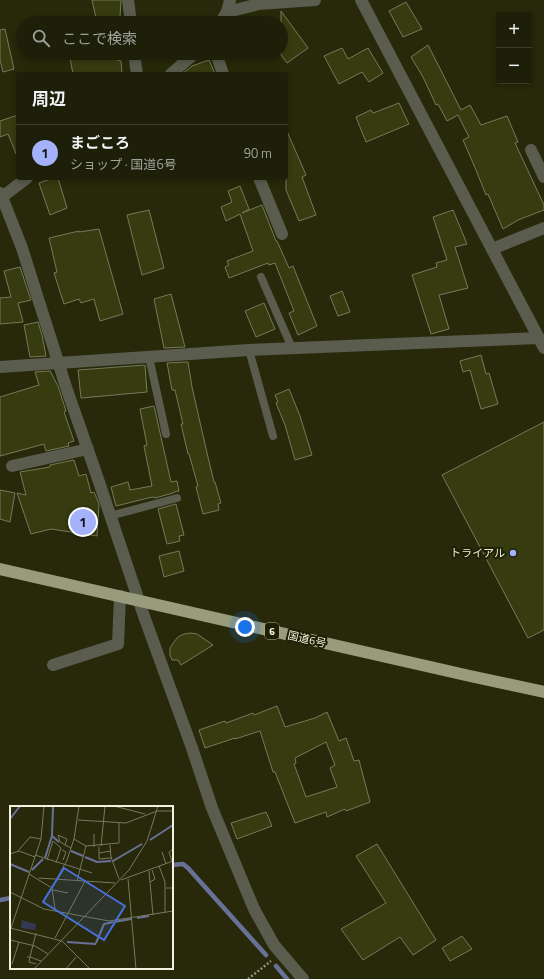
<!DOCTYPE html>
<html lang="ja">
<head>
<meta charset="utf-8">
<style>
	:root { --surface:#1d1f08; --page:#2a2c16; --text:#f1f3f6; --muted:#a0a29c; --line:#3b3d29; --accent:#a4b2fc }
	body { margin:0; font-family:"Titillium Web","Noto Sans JP",sans-serif; background:var(--page); color:var(--text) }
	.controls { position:absolute; right:12px; top:12px; display:grid; overflow:hidden; border-radius:4px; box-shadow:0 2px 6px #0003 }
	.controls button { width:36px; height:36px; display:grid; place-items:center; padding:0; border:0; border-bottom:1px solid var(--line); background:var(--surface); color:var(--text); font:20px sans-serif }
	.you { position:absolute; left:245px; top:627px; width:14px; height:14px; margin:-10px; border:3px solid #fff; border-radius:50%; background:#1a73e8; box-shadow:0 0 0 6px #1a73e833 }
	.badge { display:grid; place-items:center; width:26px; height:26px; border-radius:50%; background:var(--accent); color:#111; font-size:13px; font-weight:700 }
	.pin { position:absolute; translate:-50% -50%; border:2px solid #fff; box-shadow:0 1px 4px #0006 }
	.list { margin:0; padding:0; list-style:none }
	h2 { display:flex; justify-content:space-between; align-items:center; height:52px; margin:0; padding:0 16px; font-size:17px }
	h2 small { font-size:13px; font-weight:400; color:var(--muted) }
	.list li { display:grid; grid-template-columns:26px 1fr auto; gap:12px; align-items:center; box-sizing:border-box; height:56px; padding:0 16px; border-top:1px solid var(--line) }
	.list b { display:block; font-size:15px; white-space:nowrap }
	.list p { margin:0; font-size:13px; white-space:nowrap; color:var(--muted) }
	.list em { font-size:13px; font-style:normal; color:var(--muted) }
	.icon { flex:none; width:22px; height:22px; fill:none; stroke:currentColor; stroke-width:2; stroke-linecap:round; stroke-linejoin:round }
	.map { position:relative; flex:none; width:544px; height:979px; overflow:hidden }
	.search { position:absolute; background:var(--surface); box-shadow:0 2px 6px #0003; left:16px; top:16px; width:272px; height:44px; display:flex; align-items:center; gap:10px; box-sizing:border-box; padding:0 14px; border-radius:22px; color:var(--muted); font-size:15px }
	.panel { position:absolute; background:var(--surface); box-shadow:0 2px 6px #0003; left:16px; top:72px; width:272px; height:108px; border-radius:4px }
	.map>svg:first-child { display:block }
</style>
</head>
<body>
<div class="map">
<svg width="544" height="979" viewBox="0 0 544 979">
	<rect width="100%" height="100%" fill="#27290a"/>
	<g fill="none" stroke-linecap="round" stroke-linejoin="round">
		<!-- stream -->
		<g stroke="#697198" stroke-width="4.5">
			<path d="M172 865 183 864 188 868 266 955"/>
			<path d="M0 900 11 898"/>
			<path d="M276 966 287 979"/>
		</g>
	</g>
	<!-- building -->
	<g fill="#373b10" stroke="#767a5a" fill-rule="evenodd">
		<path d="M92 0H121L120 17H118L119 23H97Z"/>
		<path d="M406 2 422 29 403 37 389 11Z"/>
		<path d="M281 11 308 48 287 63 281 55Z"/>
		<path d="M5 29 14 69 3 72 0 60V30Z"/>
		<path d="M428 45 461 110 470 105 481 125 507 116 518 142 515 143 544 205V210L518 220 503 229 488 194 486 195 476 170 463 140 469 137 458 115 447 121 438 104 436 105 423 77 411 57Z"/>
		<path d="M342 48 348 59 368 48 383 73 369 82 362 72 339 84 324 56Z"/>
		<path d="M69 53H113L114 59 121 61 122 73 73 74Z"/>
		<path d="M209 60 215 74H182L192 66Z"/>
		<path d="M399 103 409 124 366 142 356 117 371 110 373 113Z"/>
		<path d="M18 115V156H17L8 134 0 137V121Z"/>
		<path d="M286 129 306 175 302 177 316 215 299 221 286 190Z"/>
		<path d="M53 178H58L67 208 50 215 39 183Z"/>
		<path d="M240 186 249 209 242 213 262 205 276 241H277L289 268 293 266 317 326 298 335 289 313 294 311 275 263 269 265 268 263 229 278 225 267 229 265 227 261 253 251 240 214 226 221 221 207 232 202 228 191Z"/>
		<path d="M149 210 164 268 142 275 127 215Z"/>
		<path d="M453 210 467 244 455 247 468 288 439 295 449 329 431 334 412 275 437 267 436 263 447 260 433 217Z"/>
		<path d="M99 229 123 314 100 321 94 299 81 303 79 299 64 304 54 273 57 272 49 238 79 231V232Z"/>
		<path d="M20 267 31 300 18 303 23 322 0 324V298L11 297 4 271Z"/>
		<path d="M342 291 350 312 338 316 330 296Z"/>
		<path d="M171 294 185 347 164 348 154 299Z"/>
		<path d="M264 303 275 329 256 337 245 311Z"/>
		<path d="M38 322 42 335 46 356 30 357 24 325Z"/>
		<path d="M481 355 486 374 489 373 498 404 481 409 470 370 463 372 460 361Z"/>
		<path d="M188 362 192 387 207 453 214 482H215L221 503 218 504 219 510 203 514 196 487 198 486 189 454H188L181 424H183L175 390H172L167 363Z"/>
		<path d="M145 365 147 392 81 398 78 370Z"/>
		<path d="M50 371 58 386 66 411 64 412 74 441 68 443 69 446 46 451 44 444 0 456V397L39 385 35 372Z"/>
		<path d="M289 389 300 416 312 455 295 460 285 425 276 403 278 402 275 395Z"/>
		<path d="M154 406 171 482 177 481 179 491 174 492 173 493 155 498V497L148 498 116 506 111 487 128 482 130 490 152 486 144 446 147 445 140 409Z"/>
		<path d="M544 422V630L528 638 442 475Z"/>
		<path d="M74 460 79 476 86 474 91 493 94 492 99 504 97 536 51 529 31 534 17 493 26 495 20 472 50 467V465Z"/>
		<path d="M0 490 15 493 10 522 0 519Z"/>
		<path d="M176 504 184 535 179 536 180 541 167 544 158 509Z"/>
		<path d="M179 551 184 571 164 577 159 556Z"/>
		<path d="M191 633 197 634 213 645 181 665 178 660H172L170 655V648L174 642 178 637 184 634Z"/>
		<path d="M277 706 285 727 315 718 327 712 339 741 346 738 354 761 359 760 370 802 346 811 345 809 327 817 326 812 295 823 275 772H273L260 731 235 739V738L205 748 199 730 225 721 226 723 253 713 254 715ZM326 742 335 765 330 768 337 787 306 797 294 764 296 763 295 758Z"/>
		<path d="M266 812 272 826 237 839 231 823Z"/>
		<path d="M377 844 436 940 413 955 400 937 363 960 341 929 386 903 356 856Z"/>
		<path d="M462 936 472 949 450 961 442 948Z"/>
	</g>
	<g fill="none" stroke-linecap="round" stroke-linejoin="round">
		<!-- path -->
		<path stroke="#91937b" stroke-width="2.5" stroke-dasharray="2 2" stroke-linecap="butt" d="M248 979 271 961"/>
		<!-- service -->
		<g stroke="#5a5c4e" stroke-width="8">
			<path d="M261 277 292 348"/>
			<path d="M249 350 273 436"/>
			<path d="M149 357 166 434"/>
			<path d="M110 516 177 498"/>
		</g>
		<!-- minor -->
		<g stroke="#5a5c4e" stroke-width="12">
			<path d="M128 0 131 23"/>
			<path d="M361 0 544 348"/>
			<path d="M227 12 259 4 315 0"/>
			<path d="M220 23 227 12 230 0"/>
			<path d="M134 53 137 74"/>
			<path d="M216 53 223 74"/>
			<path d="M171 74 195 53"/>
			<path d="M531 150 544 177"/>
			<path d="M259 178 282 234"/>
			<path d="M0 193 2 197 22 248 67 390 97 476 145 619 192 748 212 808 254 909 274 945 303 979"/>
			<path d="M2 197 27 178"/>
			<path d="M492 249 544 228"/>
			<path d="M0 367 249 350 539 338"/>
			<path d="M12 466 88 449"/>
			<path d="M53 665 118 644 120 596"/>
		</g>
		<!-- trunk -->
		<path stroke="#989c7c" stroke-width="12" d="M0 569 470 676 544 692"/>
	</g>
	<!-- markers -->
	<circle fill="#a4b2fc" stroke="#1d1f02" stroke-width="1.5" cx="513" cy="553" r="4"/>
	<g text-anchor="middle" stroke-width="4" stroke-linejoin="round" paint-order="stroke">
		<!-- shield labels -->
		<rect fill="#1d1f02" stroke="#b1b39d" stroke-width="1" x="265" y="623" width="14" height="16" rx="3"/>
		<g font-size="10" font-weight="bold" fill="#f0f2e0">
			<text x="272" y="635">6</text>
		</g>
		<!-- poi labels -->
		<g font-size="11" fill="#f0f2e0" stroke="#1d1f02" text-anchor="end">
			<text x="505" y="557">トライアル</text>
		</g>
		<!-- street labels -->
		<g font-size="11" fill="#f0f2e0" stroke="#1d1f02">
			<text transform="translate(307 639) rotate(13)" y="4">国道6号</text>
		</g>
	</g>
	<!-- overview -->
	<g transform="translate(10 806)">
		<rect width="163" height="163" fill="#27290a"/>
		<path d="M12 114 26 118 25 124 11 122Z" fill="#343953"/>
		<path fill="none" stroke="#697198" stroke-width="2" d="M0 13 10 0M42 29 43 1M140 34 163 19M61 45 73 50M75 51 87 56 101 55M35 52 42 30 49 36M103 55 132 38M0 58 19 66M22 64 33 53M127 112 139 110M104 116 121 113M57 136 86 138M86 137 94 118 103 116"/>
		<path fill="none" stroke="#777960" stroke-width="1" d="M104 0 135 8M147 5H163M68 14 116 17 147 5M84 28V41M64 33 76 40 109 37V17M55 39 57 33 48 29 50 36 52 37 55 39 61 42M91 40 95 0M89 41V53L101 52 100 39M52 44 56 46 53 54M8 45 20 31 31 33M152 46 156 58M89 47 101 45M0 48 9 45 25 51M25 49 82 67M101 51 109 73M37 54 43 35 51 42 46 57M162 55 159 46 163 43M149 60 155 76V107M139 65 143 109M19 68 42 82 45 103M29 72 105 77M118 73 126 163M111 74 163 55M67 75 76 40M140 76 145 73 142 64M42 82 57 54 64 33 69 0M156 82H163V88M43 84 58 87M0 86 34 103 99 115 163 105M0 122 52 135 80 163M0 125 31 33 34 0M26 127 20 151 31 155M45 132 75 75M0 134 25 140 38 148M17 151H20L19 156 26 158M2 158 9 136M24 163 119 64 137 35 148 0M56 163 66 151"/>
		<path fill="#476fda" fill-opacity="0.15" stroke="#476fda" stroke-width="2" d="M54 62 115 100 94 134 33 96Z"/>
		<rect width="163" height="163" fill="none" stroke="#f0f2e0" stroke-width="2"/>
	</g>
</svg>
<div class="controls">
<button>+</button>
<button>−</button>
</div>
<div class="you"></div>
<div class="pin badge" style="left:83px;top:522px">1</div>
<div class="search"><svg class="icon" aria-label="search" viewBox="0 0 24 24"><circle cx="10" cy="10" r="6"/><path d="M15 15l6 6"/></svg>ここで検索</div>
<section class="panel">
<h2>周辺<small></small></h2>
<ul class="list">
<li><span class="badge">1</span><div><b>まごころ</b><p>ショップ · 国道6号</p></div><em>90 m</em></li>
</ul>
</section>
</div>
</body>
</html>
